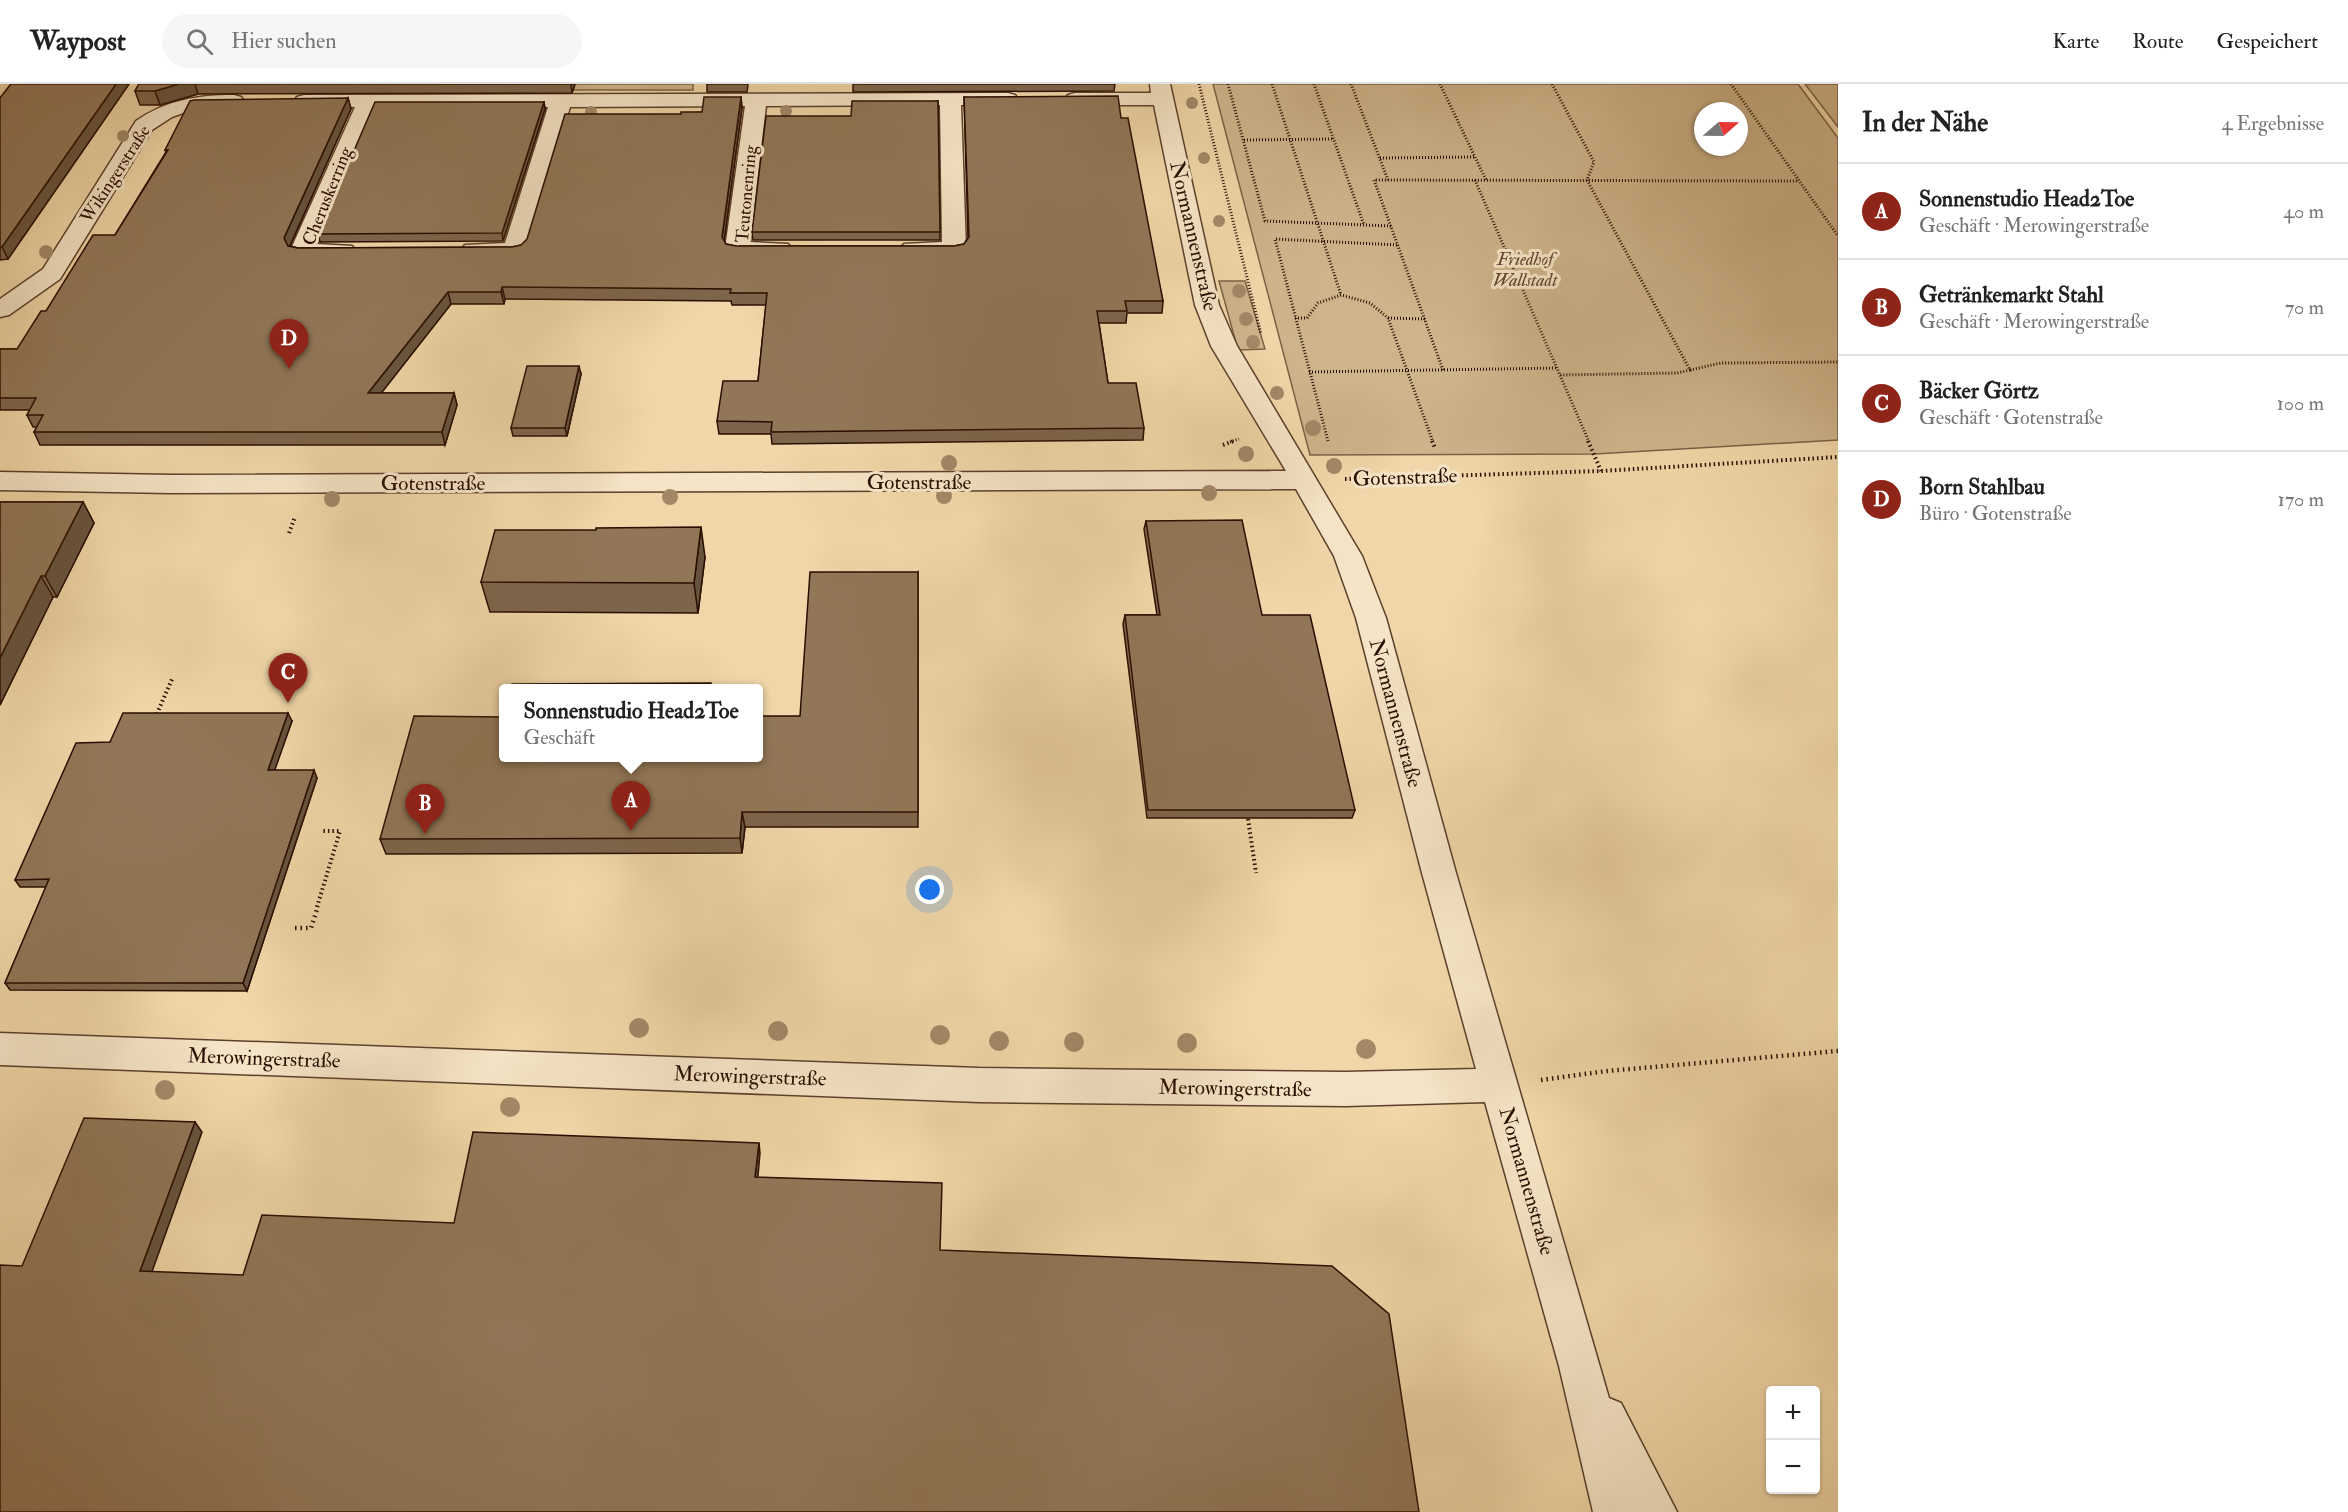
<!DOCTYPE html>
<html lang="de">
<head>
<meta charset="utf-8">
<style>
	:root { --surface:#fff; --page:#f6f6f6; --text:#222; --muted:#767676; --line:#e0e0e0; --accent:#8f2418 }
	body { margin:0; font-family:"IM FELL Double Pica",serif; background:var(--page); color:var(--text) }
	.controls { position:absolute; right:18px; bottom:18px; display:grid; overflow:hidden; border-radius:6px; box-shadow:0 2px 4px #0004 }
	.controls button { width:54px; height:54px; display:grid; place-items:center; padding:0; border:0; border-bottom:2px solid var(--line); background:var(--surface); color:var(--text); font:30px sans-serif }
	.compass { position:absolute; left:1694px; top:18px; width:54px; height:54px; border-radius:50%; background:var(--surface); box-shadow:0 2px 4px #0004; rotate:70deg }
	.you { position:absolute; left:930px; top:806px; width:21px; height:21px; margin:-15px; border:4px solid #fff; border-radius:50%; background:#1a73e8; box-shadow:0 0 0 9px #1a73e833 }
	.badge { display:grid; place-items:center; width:39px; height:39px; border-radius:50%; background:var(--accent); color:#fff; font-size:20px; font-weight:700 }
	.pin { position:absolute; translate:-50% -50px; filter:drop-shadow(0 2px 3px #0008) }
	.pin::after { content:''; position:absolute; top:32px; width:21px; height:18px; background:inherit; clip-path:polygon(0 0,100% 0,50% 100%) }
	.popup { position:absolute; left:499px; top:600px; width:264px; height:78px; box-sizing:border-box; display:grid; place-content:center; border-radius:6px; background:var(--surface); filter:drop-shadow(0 2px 4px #0005); font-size:20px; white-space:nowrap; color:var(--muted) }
	.popup b { font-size:22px; color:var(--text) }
	.popup::after { content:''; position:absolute; left:50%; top:100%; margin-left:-12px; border:12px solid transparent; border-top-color:var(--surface) }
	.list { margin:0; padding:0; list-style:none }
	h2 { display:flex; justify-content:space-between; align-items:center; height:78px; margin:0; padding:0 24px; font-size:26px }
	h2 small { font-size:20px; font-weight:400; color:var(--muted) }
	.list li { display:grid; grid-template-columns:39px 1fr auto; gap:18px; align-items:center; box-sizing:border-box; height:96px; padding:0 24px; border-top:2px solid var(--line) }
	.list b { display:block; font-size:22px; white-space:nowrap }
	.list p { margin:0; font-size:20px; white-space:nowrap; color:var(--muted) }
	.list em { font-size:20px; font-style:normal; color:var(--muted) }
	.icon { flex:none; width:33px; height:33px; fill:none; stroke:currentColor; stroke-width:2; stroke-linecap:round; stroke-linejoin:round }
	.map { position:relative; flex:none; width:1838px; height:1428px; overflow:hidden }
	header { display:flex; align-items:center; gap:36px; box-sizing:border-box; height:84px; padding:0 30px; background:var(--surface); border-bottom:2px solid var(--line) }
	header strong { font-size:28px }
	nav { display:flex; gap:33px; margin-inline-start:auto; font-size:21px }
	.search { width:420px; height:54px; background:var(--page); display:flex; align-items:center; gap:15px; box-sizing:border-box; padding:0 21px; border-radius:33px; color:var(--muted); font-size:22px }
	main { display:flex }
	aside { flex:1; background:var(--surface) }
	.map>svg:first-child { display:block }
</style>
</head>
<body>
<header>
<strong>Waypost</strong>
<div class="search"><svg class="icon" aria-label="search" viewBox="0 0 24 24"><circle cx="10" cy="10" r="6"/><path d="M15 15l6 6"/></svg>Hier suchen</div>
<nav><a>Karte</a><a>Route</a><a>Gespeichert</a></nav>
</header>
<main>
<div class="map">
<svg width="1838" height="1428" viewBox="0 0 1838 1428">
	<rect width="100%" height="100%" fill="#f0d6a8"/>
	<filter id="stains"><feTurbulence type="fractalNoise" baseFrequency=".00333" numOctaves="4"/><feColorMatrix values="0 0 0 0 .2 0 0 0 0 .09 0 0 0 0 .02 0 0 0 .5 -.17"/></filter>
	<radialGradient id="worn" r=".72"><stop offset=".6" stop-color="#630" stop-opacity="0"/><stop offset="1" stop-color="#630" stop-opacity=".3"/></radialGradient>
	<!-- green -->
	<g fill="#ceb48b" stroke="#7c6146" stroke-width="1.5" fill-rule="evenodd">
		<path d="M575 0H693V6H573Z"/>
		<path d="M1213 0H1798L1838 54V356L1595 370 1310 371ZM1703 27H1739V63H1703Z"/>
		<path d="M1805 0H1838V43Z"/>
		<path d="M1219 197H1245L1265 265 1238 266Z"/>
	</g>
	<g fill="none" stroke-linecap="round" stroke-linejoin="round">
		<defs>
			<g id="street">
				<path d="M1150 0H1170L1219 221 1237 262 1362 472 1386 534 1456 789 1609 1314 1621 1319 1677 1428H1593L1559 1282 1485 1018 1346 1022 979 1018 0 981V949L979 984 1346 988 1476 985 1422 789 1356 534 1334 472 1296 405 171 409 0 406V388L171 391 1286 387 1211 262 1195 221 1154 21H1075L1068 19 1065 15 1068 11 1075 9H1151Z"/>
				<path d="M1008 9 1015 11 1018 15 1015 19 961 21 966 165 962 170C945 174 921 174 904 170L900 165 904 160 942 158 940 21 766 22 750 158 788 160 792 165 788 170C771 174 746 174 729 170L725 165 745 22 570 23 527 166 523 171C506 175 482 175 465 171L461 166 465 161 505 159 548 23H376L317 160 352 162 356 167 352 172C335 176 311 176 294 172L290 167 355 23 297 21 294 17 297 13 304 11Z"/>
				<path d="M234 11 241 13 244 17 241 21 189 27 172 33 152 46 60 195 9 231 0 233V215L43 185 136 37C166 16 198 11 234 11Z"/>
			</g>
		</defs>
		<!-- street casing -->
		<use href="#street" stroke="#5c402a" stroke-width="3"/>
		<!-- path-far2 -->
		<g stroke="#2a0e00" stroke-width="3" stroke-dasharray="1 2" stroke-linecap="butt">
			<path d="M1199 0 1261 250"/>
			<path d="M1228 0 1265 137 1391 142"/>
			<path d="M1272 0 1341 211"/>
			<path d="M1314 0 1364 141"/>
			<path d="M1351 0 1388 96"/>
			<path d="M1440 0 1486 96"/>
			<path d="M1552 0 1594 78 1587 96 1690 286 1677 289 1560 291"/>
			<path d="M1731 0 1838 152"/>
			<path d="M1244 56 1334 55"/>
			<path d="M1380 74 1474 73"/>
			<path d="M1475 96 1589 358"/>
			<path d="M1295 234H1307L1318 219 1341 211 1370 219 1388 234 1433 358"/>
			<path d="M1388 234 1425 235"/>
			<path d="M1443 286 1374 96 1799 97"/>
			<path d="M1690 286 1721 279 1838 278"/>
			<path d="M1309 288 1558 284"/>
			<path d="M1328 357 1275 155 1398 161"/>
			<path d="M1230 358 1239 355"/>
		</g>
		<!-- path-far1 -->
		<g stroke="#2a0e00" stroke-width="4" stroke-dasharray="1.5 3" stroke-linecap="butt">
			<path d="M1432 357 1435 364"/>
			<path d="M1588 357 1601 387"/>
			<path d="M1223 361 1234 357"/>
			<path d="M1345 395 1601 387 1838 373"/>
			<path d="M289 449 295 433"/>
			<path d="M155 634 173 593"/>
			<path d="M1248 735 1256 789"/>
			<path d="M317 823 340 747H322"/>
		</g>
		<!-- path -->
		<g stroke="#2a0e00" stroke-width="4.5" stroke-dasharray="1.5 4" stroke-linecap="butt">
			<path d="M295 844H311L318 822"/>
			<path d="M1541 996 1607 987 1838 967"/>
		</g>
		<!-- street -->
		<use href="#street" fill="#f5e4c6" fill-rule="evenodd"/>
	</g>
	<!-- trees -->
	<g fill="#a28867">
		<circle cx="1192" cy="19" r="6"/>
		<circle cx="786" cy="27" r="6"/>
		<circle cx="591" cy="28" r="6"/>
		<circle cx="123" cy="52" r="6"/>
		<circle cx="1204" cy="74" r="6"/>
		<circle cx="1219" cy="137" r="6"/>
		<circle cx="46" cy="168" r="7"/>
		<circle cx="1239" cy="207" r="7"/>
		<circle cx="1246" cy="235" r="7"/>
		<circle cx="1253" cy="258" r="7"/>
		<circle cx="1277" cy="309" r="7"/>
		<circle cx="1313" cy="344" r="8"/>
		<circle cx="1246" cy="370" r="8"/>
		<circle cx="949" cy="379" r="8"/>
		<circle cx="1334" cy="382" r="8"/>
		<circle cx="1209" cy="409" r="8"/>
		<circle cx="944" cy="412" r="8"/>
		<circle cx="670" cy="413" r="8"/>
		<circle cx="332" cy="415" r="8"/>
		<circle cx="639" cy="944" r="10"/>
		<circle cx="778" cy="947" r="10"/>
		<circle cx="940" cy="951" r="10"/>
		<circle cx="999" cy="957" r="10"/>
		<circle cx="1074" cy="958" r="10"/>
		<circle cx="1187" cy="959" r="10"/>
		<circle cx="1366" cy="965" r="10"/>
		<circle cx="165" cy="1006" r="10"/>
		<circle cx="510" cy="1023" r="10"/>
	</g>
	<!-- wall -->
	<g fill="#7d654b" stroke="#2a0e00" stroke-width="1.5">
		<path d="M11 0H129L8 175 0 176V14Z"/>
		<path d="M139 0H575L572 9 198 10 160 21H140L135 7Z"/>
		<path d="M707 0H748L747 8H707Z"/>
		<path d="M853 0H1115L1114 7 853 8Z"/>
		<path d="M741 13 742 24 724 156 726 160 736 162H954L964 160 968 154 964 13 1121 34 1163 217 1162 229H1127L1126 239H1099L1108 299 1144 344 1143 356 772 360 771 350H719L717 337 758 297 766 221H732L731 217 505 215 504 220H451L381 309H454L457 321 445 361H40L34 348 37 343H33L27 331 30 326H0V265H17L46 227 115 151 166 68 165 66 348 14 351 25 290 162 298 164 512 163 521 161 681 30 702 28Z"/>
		<path d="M938 17 940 156H753L752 148 851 32Z"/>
		<path d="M544 18 545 25 503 157 320 158 318 150Z"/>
		<path d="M581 290 567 352H513L511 344Z"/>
		<path d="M0 418H83L94 439 57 513H53L0 621Z"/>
		<path d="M1146 437 1262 531 1355 726 1352 734H1147L1123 540 1125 531H1157L1144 445Z"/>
		<path d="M705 473 698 529 490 528 481 498Z"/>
		<path d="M918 488V743H745L742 769 386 770 380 755 800 632Z"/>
		<path d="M292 637 274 686 317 694 247 907 10 906 5 899 46 803H20L15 796 110 658Z"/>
	</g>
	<!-- shaded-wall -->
	<g fill="#66533d" stroke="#2a0e00" stroke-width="1.5">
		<path d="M116 0H129L8 175 2 163Z"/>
		<path d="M179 0H195L198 10 160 21 155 7Z"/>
		<path d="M571 0H575L572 9Z"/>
		<path d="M741 13 742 24 723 165 722 153Z"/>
		<path d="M348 14 351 25 288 166 284 154Z"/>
		<path d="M544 18 545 25 503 157 502 149Z"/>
		<path d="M502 203 505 215 504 220 501 208Z"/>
		<path d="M448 208 451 220 372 321 368 309Z"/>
		<path d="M579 282 581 290 567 352 565 344Z"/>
		<path d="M454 309 457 321 445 361 442 348Z"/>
		<path d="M83 418 94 439 57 513 45 492Z"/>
		<path d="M701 443 705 473 698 529 694 499Z"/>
		<path d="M41 492 53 513 0 621V574Z"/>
		<path d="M288 629 292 637 272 694 268 686Z"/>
		<path d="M314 686 317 694 247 907 243 899Z"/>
		<path d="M742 728 745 743 742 769 740 754Z"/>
		<path d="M195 1038 202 1048 149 1196 140 1187Z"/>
		<path d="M759 1059 760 1069 757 1103 755 1093Z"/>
	</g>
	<!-- building -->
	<g fill="#917657" stroke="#2a0e00" stroke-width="1.5">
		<path d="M11 0H116L2 163 0 164V14Z"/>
		<path d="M139 0H179L155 7H135Z"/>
		<path d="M1118 12 1121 34H1128L1163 217H1125L1127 227H1097L1108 299H1136L1144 344 771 348 772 338 717 337 723 297H758L767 209H730L731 205 502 203 501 208H448L368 309H454L442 348H34L43 331H27L36 314H0V265H17L41 227H46L93 151H115L168 66H165L190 17 194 16 348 14 284 154 288 162 298 164 512 163 521 161 527 155 565 30H681V28H702L704 13H741L722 153 726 160 736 162H954L964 160 969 153 964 13Z"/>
		<path d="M852 17H938L940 148H752L766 32H851Z"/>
		<path d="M375 18H544L502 149 318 150Z"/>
		<path d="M527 282H579L565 344H511Z"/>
		<path d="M0 418H83L45 492H41L0 574Z"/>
		<path d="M1242 436 1262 531H1310L1355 726H1148L1125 531H1160L1146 437Z"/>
		<path d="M701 443 694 499 481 498 495 446H596V444Z"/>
		<path d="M810 488H918V728H742L740 754 380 755 414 632 504 633V674H759V632H800Z"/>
		<path d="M711 599 710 604H511L512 600Z"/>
		<path d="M123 629H288L268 686H314L243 899H5L49 795 15 796 76 659 110 658Z"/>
		<path d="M84 1034 195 1038 140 1187 243 1191 262 1131 454 1139 473 1048 759 1059 755 1093 942 1099 940 1166 1332 1182 1389 1230 1419 1428H0V1181L22 1182Z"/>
	</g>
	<g text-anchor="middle" stroke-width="6" stroke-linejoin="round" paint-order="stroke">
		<!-- far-street labels -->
		<g font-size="18" fill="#2a0e00" stroke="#f5e4c6">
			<text transform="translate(115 90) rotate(-57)" y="6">Wikingerstraße</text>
			<text transform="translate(746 110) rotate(-85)" y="6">Teutonenring</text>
			<text transform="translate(327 112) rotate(-68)" y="6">Cheruskerring</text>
		</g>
		<!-- far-park labels -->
		<g font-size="18" font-style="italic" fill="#634831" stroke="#f5e4c6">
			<text x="1525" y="181">Friedhof<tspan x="1525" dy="21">Wallstadt</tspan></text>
		</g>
		<!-- street labels -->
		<g font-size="21" fill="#2a0e00" stroke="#f5e4c6">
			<text transform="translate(1194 152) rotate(77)" y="7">Normannenstraße</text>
			<text transform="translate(1405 393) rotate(-2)" y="7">Gotenstraße</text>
			<text x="919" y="405">Gotenstraße</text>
			<text x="433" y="406">Gotenstraße</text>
			<text transform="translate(1396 629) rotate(75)" y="7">Normannenstraße</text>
			<text transform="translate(264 974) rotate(2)" y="7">Merowingerstraße</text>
			<text transform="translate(750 992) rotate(2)" y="7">Merowingerstraße</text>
			<text transform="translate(1235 1004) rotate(1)" y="7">Merowingerstraße</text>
			<text transform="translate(1527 1097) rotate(74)" y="7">Normannenstraße</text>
		</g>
	</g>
	<rect width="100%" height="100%" filter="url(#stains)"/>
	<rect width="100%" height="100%" fill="url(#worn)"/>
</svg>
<div class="controls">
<button>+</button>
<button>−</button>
</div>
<svg class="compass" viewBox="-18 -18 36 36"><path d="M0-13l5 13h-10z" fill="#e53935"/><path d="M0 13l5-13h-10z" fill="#767676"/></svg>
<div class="you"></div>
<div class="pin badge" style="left:631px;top:747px">A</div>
<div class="popup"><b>Sonnenstudio Head2Toe</b>Geschäft</div>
<div class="pin badge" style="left:425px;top:750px">B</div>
<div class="pin badge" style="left:288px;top:619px">C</div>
<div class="pin badge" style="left:289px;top:285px">D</div>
</div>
<aside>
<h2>In der Nähe<small>4 Ergebnisse</small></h2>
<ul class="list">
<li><span class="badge">A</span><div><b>Sonnenstudio Head2Toe</b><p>Geschäft · Merowingerstraße</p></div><em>40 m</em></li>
<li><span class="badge">B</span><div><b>Getränkemarkt Stahl</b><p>Geschäft · Merowingerstraße</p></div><em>70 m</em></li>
<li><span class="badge">C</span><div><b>Bäcker Görtz</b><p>Geschäft · Gotenstraße</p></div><em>100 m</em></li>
<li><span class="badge">D</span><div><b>Born Stahlbau</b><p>Büro · Gotenstraße</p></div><em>170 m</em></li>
</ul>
</aside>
</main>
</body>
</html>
